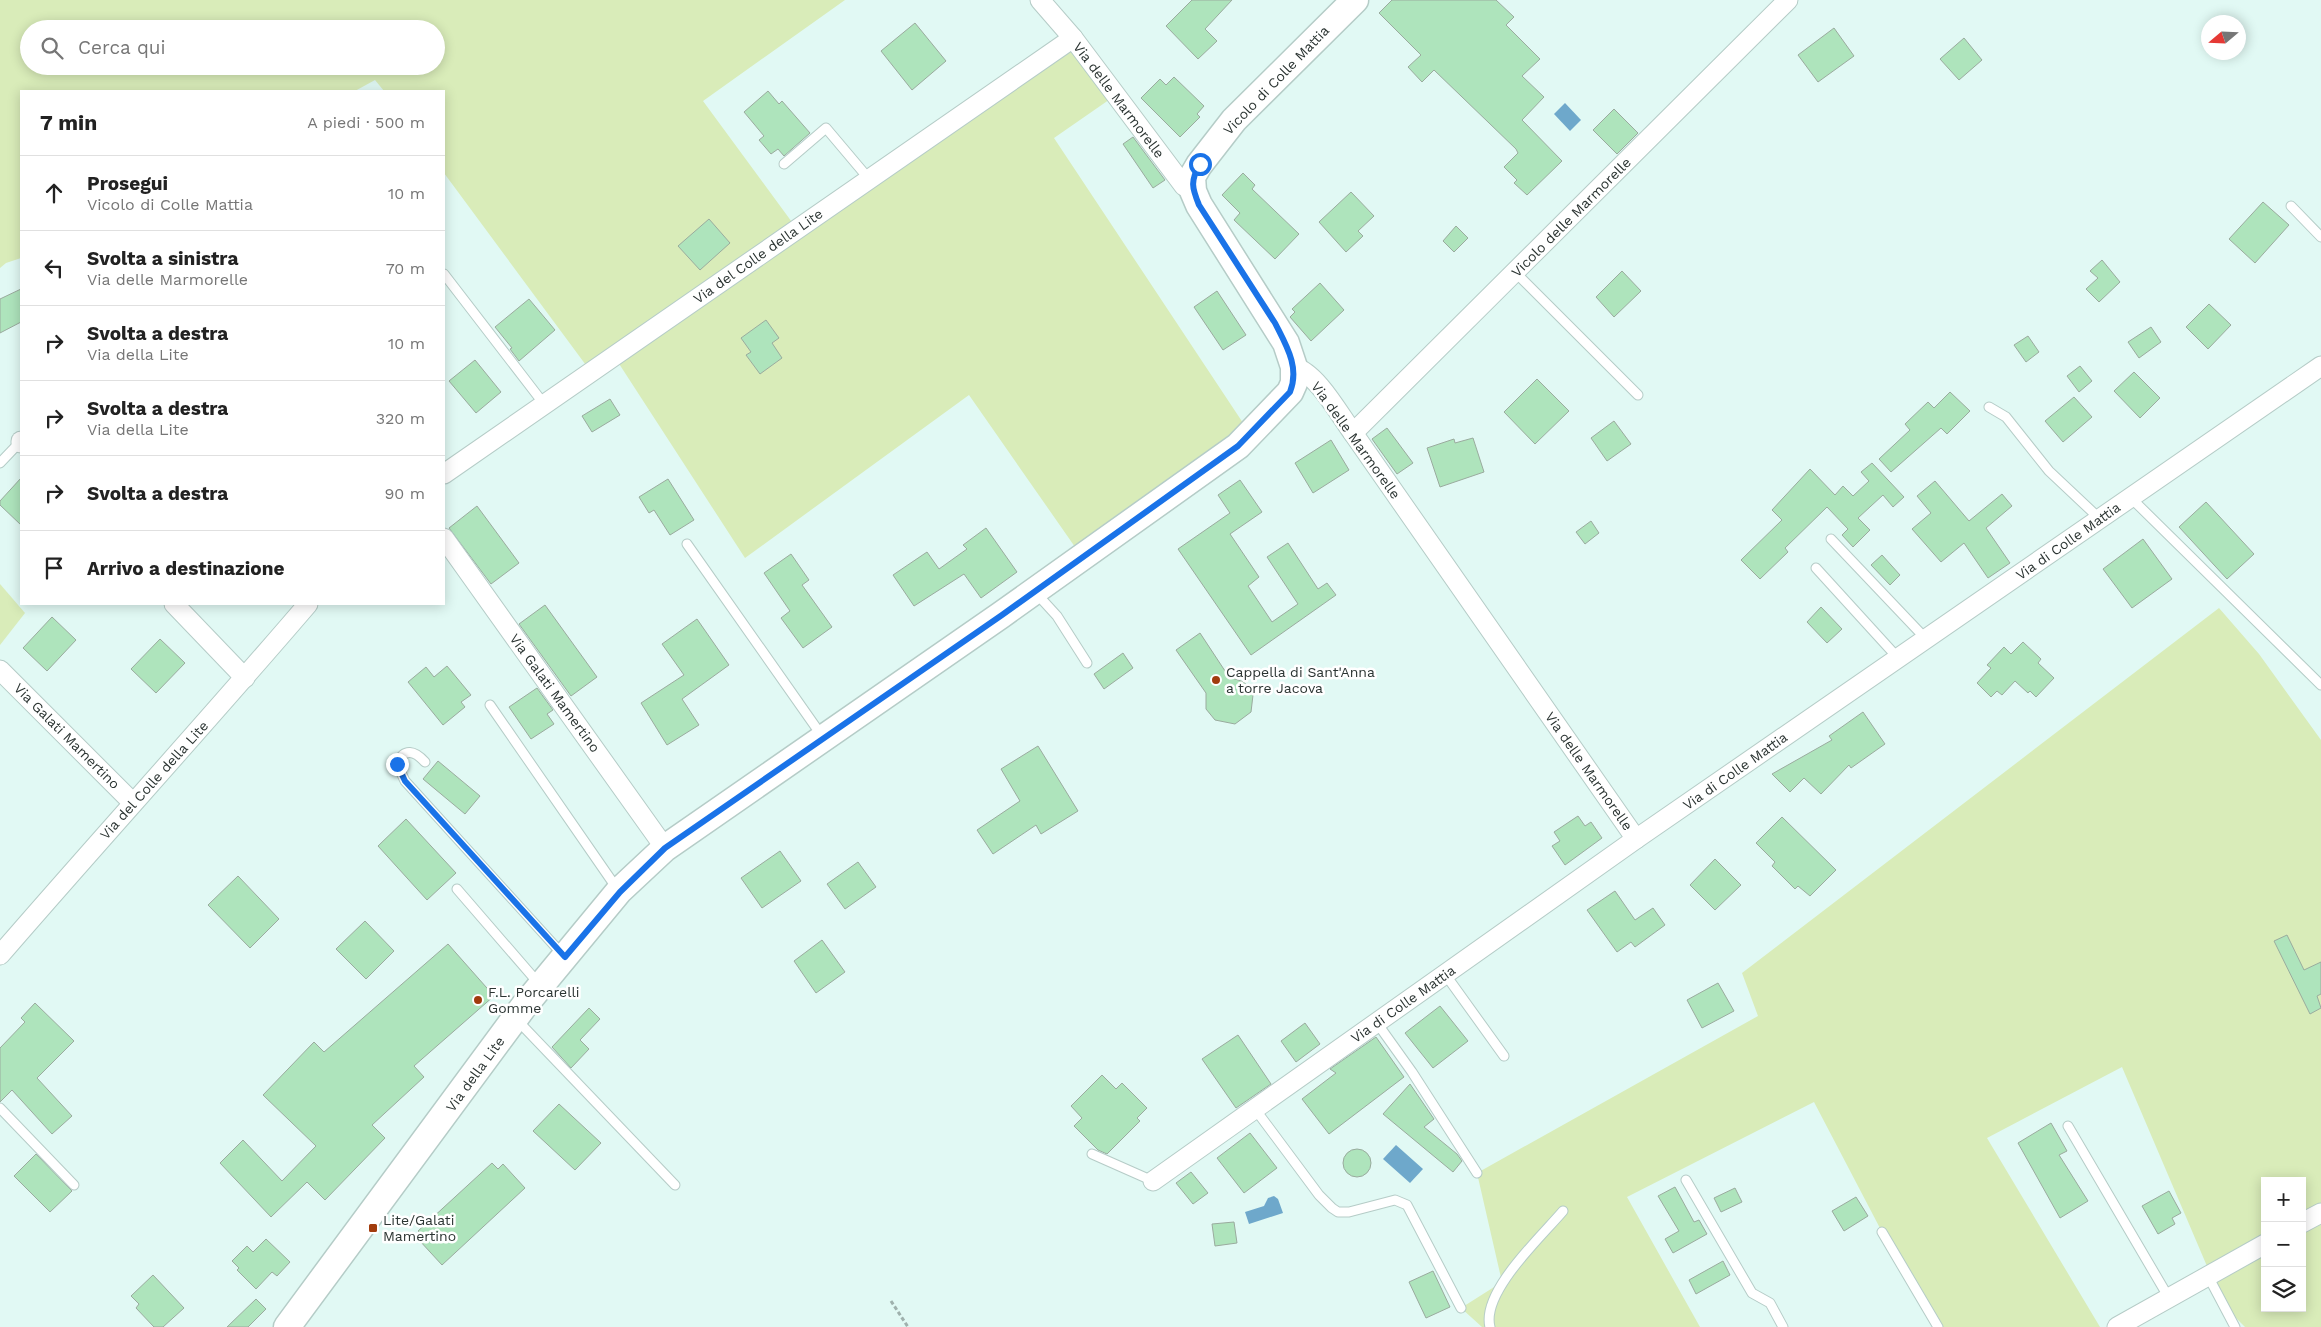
<!DOCTYPE html>
<html lang="it">
<head>
<meta charset="utf-8">
<style>
	:root { --surface:#fff; --page:#f2f2f2; --text:#222; --muted:#767676; --line:#e0e0e0 }
	body { margin:0; font-family:"Work Sans",sans-serif; background:var(--page); color:var(--text) }
	.controls { position:absolute; right:15px; bottom:15px; display:grid; overflow:hidden; border-radius:0px; box-shadow:0 2px 12px #0003 }
	.controls button { width:45px; height:45px; display:grid; place-items:center; padding:0; border:0; border-bottom:1px solid var(--line); background:var(--surface); color:var(--text); font:25px sans-serif }
	.compass { position:absolute; left:2201px; top:15px; width:45px; height:45px; border-radius:50%; background:var(--surface); box-shadow:0 2px 12px #0003; rotate:251deg }
	.stop { position:absolute; width:15px; height:15px; margin:-11px; border:4px solid #1a73e8; border-radius:50%; background:#fff }
	.stop.end { background:#1a73e8; border-color:#fff; box-shadow:0 1px 5px #0008 }
	.list { margin:0; padding:0; list-style:none }
	h2 { display:flex; justify-content:space-between; align-items:center; height:65px; margin:0; padding:0 20px; font-size:21px }
	h2 small { font-size:16px; font-weight:400; color:var(--muted) }
	.list li { display:grid; grid-template-columns:32px 1fr auto; gap:15px; align-items:center; box-sizing:border-box; height:75px; padding:0 20px; border-top:1px solid var(--line) }
	.list b { display:block; font-size:19px; white-space:nowrap }
	.list p { margin:0; font-size:16px; white-space:nowrap; color:var(--muted) }
	.list em { font-size:16px; font-style:normal; color:var(--muted) }
	.icon { flex:none; width:28px; height:28px; fill:none; stroke:currentColor; stroke-width:2; stroke-linecap:round; stroke-linejoin:round }
	.map { position:relative; flex:none; width:2321px; height:1327px; overflow:hidden }
	.search { position:absolute; background:var(--surface); box-shadow:0 2px 12px #0003; left:20px; top:20px; width:425px; height:55px; display:flex; align-items:center; gap:12px; box-sizing:border-box; padding:0 18px; border-radius:28px; color:var(--muted); font-size:19px }
	.panel { position:absolute; background:var(--surface); box-shadow:0 2px 12px #0003; left:20px; top:90px; width:425px; height:515px; border-radius:0px }
	.map>svg:first-child { display:block }
</style>
</head>
<body>
<div class="map">
<svg width="2321" height="1327" viewBox="0 0 2321 1327">
	<rect width="100%" height="100%" fill="#e1f9f4"/>
	<!-- green -->
	<g fill="#d9ecb9" fill-rule="evenodd">
		<path d="M0 0H845L703 101 797 229 1073 38 1116 95 1054 138 1255 441 1082 557 969 395 745 558 614 356 591 372 444 173V91H384L375 80 355 91H21V258L6 263 0 268ZM29 29H436V66H29Z"/>
		<path d="M0 584 25 613 0 645Z"/>
		<path d="M2219 608 2259 654 2321 740V1327H2245L2224 1306 2122 1067 1987 1138 2100 1327H1938L1882 1232 1814 1102 1627 1197 1700 1327H1482L1461 1308 1502 1282 1477 1173 1758 1016 1742 973ZM2265 1181H2302V1308H2265Z"/>
	</g>
	<!-- water -->
	<g fill="#6ea8cb">
		<path d="M1565 103 1581 120 1570 131 1554 114Z"/>
		<path d="M1396 1145 1423 1169 1410 1183 1383 1159Z"/>
		<path d="M1274 1196 1278 1199 1283 1213 1249 1224 1245 1212 1264 1206 1268 1198Z"/>
	</g>
	<!-- building -->
	<g fill="#aee4bc" stroke="#9aab9e">
		<path d="M1192 0H1232L1205 29 1217 41 1198 59 1166 26Z"/>
		<path d="M1392 0H1496L1514 17 1506 25 1540 59 1522 76 1544 97 1522 120 1562 161 1527 195 1514 183 1517 180 1504 167 1518 153 1516 149 1434 70 1422 82 1408 67 1421 55 1379 13Z"/>
		<path d="M915 23 946 61 912 90 881 51Z"/>
		<path d="M1834 28 1854 56 1818 82 1798 55Z"/>
		<path d="M1964 38 1982 60 1959 80 1940 59Z"/>
		<path d="M1174 77 1204 106 1197 114 1200 117 1180 137 1141 98 1160 79 1166 85Z"/>
		<path d="M768 91 779 104 782 101 810 133 784 156 778 149 771 154 759 140 764 136 744 112Z"/>
		<path d="M1614 109 1638 133 1617 154 1593 130Z"/>
		<path d="M1133 137 1165 180 1153 188 1123 144Z"/>
		<path d="M1243 173 1255 185 1252 189 1299 234 1275 259 1234 220 1240 213 1222 195Z"/>
		<path d="M1351 192 1374 216 1358 231 1363 236 1346 252 1319 222Z"/>
		<path d="M2263 202 2289 225 2255 263 2229 239Z"/>
		<path d="M709 219 730 243 700 270 678 246Z"/>
		<path d="M1456 226 1468 238 1454 252 1443 241Z"/>
		<path d="M2102 260 2120 282 2099 302 2086 289 2098 278 2090 271Z"/>
		<path d="M1622 271 1641 291 1614 317 1596 297Z"/>
		<path d="M1320 283 1344 310 1311 341 1290 317 1295 312 1292 309Z"/>
		<path d="M21 289V322L0 333V299Z"/>
		<path d="M1217 291 1246 335 1223 350 1194 307Z"/>
		<path d="M529 299 555 330 519 361 510 349 512 348 495 327Z"/>
		<path d="M2209 304 2231 325 2208 349 2186 327Z"/>
		<path d="M766 320 779 338 772 343 782 358 760 374 746 355 751 352 741 338Z"/>
		<path d="M2151 327 2161 342 2139 358 2128 342Z"/>
		<path d="M2028 336 2039 352 2026 362 2014 345Z"/>
		<path d="M475 360 501 392 476 413 449 381Z"/>
		<path d="M2080 366 2092 381 2079 392 2067 376Z"/>
		<path d="M2134 372 2160 398 2140 418 2114 391Z"/>
		<path d="M1537 379 1569 411 1535 444 1504 412Z"/>
		<path d="M1950 392 1970 411 1947 434 1941 428 1891 472 1879 459 1910 430 1905 424 1928 402 1934 408Z"/>
		<path d="M2074 397 2092 417 2063 442 2045 421Z"/>
		<path d="M610 399 620 415 592 432 582 416Z"/>
		<path d="M1614 421 1631 444 1607 461 1591 438Z"/>
		<path d="M1387 428 1413 463 1397 474 1372 439Z"/>
		<path d="M1473 438 1484 472 1440 487 1427 448 1454 439 1455 443Z"/>
		<path d="M1331 440 1349 470 1313 493 1295 463Z"/>
		<path d="M1872 463 1904 497 1893 507 1883 495 1858 518 1870 530 1853 547 1842 535 1848 529 1827 507 1785 548 1788 552 1760 579 1741 560 1782 520 1772 510 1810 469 1835 495 1843 486 1853 496 1869 481 1861 472Z"/>
		<path d="M21 478V525L0 505V501Z"/>
		<path d="M668 479 694 520 670 535 654 510 649 513 639 497Z"/>
		<path d="M1240 480 1262 512 1230 534 1259 577 1248 586 1272 622 1298 604 1267 557 1288 543 1318 589 1327 583 1336 595 1251 655 1178 549 1230 513 1218 495Z"/>
		<path d="M1935 481 1969 521 2002 494 2012 506 1986 528 2010 563 1988 578 1964 543 1941 562 1912 529 1931 513 1917 496Z"/>
		<path d="M2206 502 2254 554 2227 579 2179 527Z"/>
		<path d="M477 506 519 563 491 584 449 528Z"/>
		<path d="M1591 521 1599 533 1585 544 1576 532Z"/>
		<path d="M986 528 1017 572 981 598 964 574 914 606 893 575 927 552 939 569 967 549 963 545Z"/>
		<path d="M2143 539 2172 579 2132 608 2103 569Z"/>
		<path d="M791 554 809 580 802 585 832 627 803 648 781 618 790 611 764 573Z"/>
		<path d="M1882 555 1900 575 1890 585 1871 565Z"/>
		<path d="M545 605 597 677 571 696 519 624Z"/>
		<path d="M1821 607 1842 629 1827 643 1807 622Z"/>
		<path d="M52 617 76 640 47 671 23 648Z"/>
		<path d="M697 619 729 665 682 699 699 725 667 745 641 703 684 675 662 644Z"/>
		<path d="M1200 633 1229 677 1244 682 1253 695 1251 712 1235 724 1215 720 1206 709V693L1176 650Z"/>
		<path d="M160 639 185 663 156 693 131 669Z"/>
		<path d="M2023 642 2041 659 2038 663 2054 678 2036 697 2030 691 2028 693 2015 681 2002 695 1997 691 1991 697 1977 683 1991 668 1987 665 2004 647 2011 654Z"/>
		<path d="M1123 653 1133 668 1104 689 1094 674Z"/>
		<path d="M447 666 471 695 461 702 465 707 443 725 408 682 426 667 434 677Z"/>
		<path d="M537 688 553 710 547 714 554 724 531 739 509 707Z"/>
		<path d="M1863 712 1885 744 1851 768 1849 765 1821 794 1804 778 1790 792 1772 774 1832 740 1829 736Z"/>
		<path d="M1038 746 1078 811 1041 834 1036 825 993 854 977 830 1020 801 1001 769Z"/>
		<path d="M438 761 480 796 465 814 423 779Z"/>
		<path d="M1578 816 1585 826 1591 822 1602 838 1565 865 1552 846 1560 841 1554 832Z"/>
		<path d="M1782 817 1836 870 1810 896 1798 886 1795 889 1772 866 1775 862 1756 843Z"/>
		<path d="M406 819 456 873 427 900 378 846Z"/>
		<path d="M780 851 801 881 762 908 741 878Z"/>
		<path d="M1715 859 1741 885 1715 910 1690 885Z"/>
		<path d="M858 862 876 887 845 909 827 884Z"/>
		<path d="M238 876 279 919 250 948 208 905Z"/>
		<path d="M1615 891 1635 920 1653 908 1665 925 1635 947 1631 942 1617 952 1587 910Z"/>
		<path d="M365 921 394 951 366 979 336 949Z"/>
		<path d="M2287 935 2304 970 2321 962V994L2317 996 2321 1008 2310 1014 2274 941Z"/>
		<path d="M822 940 845 972 816 993 794 961Z"/>
		<path d="M448 944 494 996 414 1066 424 1077 372 1125 385 1138 325 1200 307 1182 271 1217 220 1163 243 1140 282 1181 316 1146 263 1095 314 1042 324 1052Z"/>
		<path d="M1718 983 1734 1011 1702 1028 1687 1000Z"/>
		<path d="M35 1003 74 1041 37 1078 72 1116 52 1134 12 1090 0 1102V1048L25 1022 21 1018Z"/>
		<path d="M1440 1006 1468 1041 1433 1068 1405 1033Z"/>
		<path d="M589 1008 600 1019 580 1040 589 1049 571 1068 552 1047Z"/>
		<path d="M1305 1023 1320 1044 1296 1062 1281 1041Z"/>
		<path d="M1238 1035 1271 1084 1236 1108 1202 1059Z"/>
		<path d="M1376 1037 1404 1077 1329 1134 1302 1099 1336 1073 1330 1069Z"/>
		<path d="M1102 1075 1116 1089 1122 1083 1147 1108 1137 1118 1140 1121 1107 1154 1098 1150 1074 1126 1082 1118 1071 1106Z"/>
		<path d="M1410 1084 1434 1119 1424 1127 1457 1154 1462 1161 1453 1172 1383 1114Z"/>
		<path d="M559 1104 601 1143 575 1170 533 1131Z"/>
		<path d="M2051 1123 2067 1151 2059 1155 2088 1201 2060 1218 2018 1143Z"/>
		<path d="M1250 1133 1277 1168 1244 1193 1217 1158Z"/>
		<circle cx="1357" cy="1163" r="14"/>
		<path d="M36 1154 72 1191 50 1212 14 1176Z"/>
		<path d="M492 1163 498 1169 503 1164 525 1188 442 1265 419 1240 423 1236 418 1231Z"/>
		<path d="M1191 1172 1208 1193 1193 1204 1176 1183Z"/>
		<path d="M1675 1187 1694 1222 1699 1220 1707 1234 1673 1253 1665 1239 1679 1231 1658 1196Z"/>
		<path d="M1735 1188 1742 1202 1721 1212 1714 1198Z"/>
		<path d="M2169 1191 2181 1213 2172 1218 2175 1224 2158 1234 2142 1206Z"/>
		<path d="M1856 1197 1868 1216 1844 1231 1832 1211Z"/>
		<path d="M1234 1222 1237 1243 1215 1246 1212 1224Z"/>
		<path d="M266 1239 290 1262 277 1276 272 1272 256 1289 237 1270 239 1268 232 1261 247 1246 253 1252Z"/>
		<path d="M1723 1261 1730 1275 1696 1294 1689 1280Z"/>
		<path d="M1433 1271 1450 1307 1426 1318 1409 1282Z"/>
		<path d="M153 1275 184 1308 163 1327H154L136 1308 139 1304 131 1296Z"/>
		<path d="M256 1299 266 1309 248 1327H227Z"/>
	</g>
	<g fill="none" stroke-linecap="round" stroke-linejoin="round">
		<defs>
			<g id="lane">
				<path d="M784 164 826 128 869 179"/>
				<path d="M2291 206 2321 237"/>
				<path d="M1515 272 1638 395"/>
				<path d="M444 274 544 404"/>
				<path d="M1989 407 2006 417 2049 471 2100 519"/>
				<path d="M0 463 20 442"/>
				<path d="M2130 497 2321 685"/>
				<path d="M1831 539 1926 639"/>
				<path d="M687 544 822 736"/>
				<path d="M1816 568 1898 658"/>
				<path d="M1036 593 1057 616 1087 663"/>
				<path d="M490 705 618 890"/>
				<path d="M425 762C415 751 404 747 397 764L405 781 563 955"/>
				<path d="M457 889 540 985"/>
				<path d="M1445 974 1504 1056"/>
				<path d="M516 1019 675 1185"/>
				<path d="M1377 1023 1412 1072 1477 1173"/>
				<path d="M0 1108 74 1185"/>
				<path d="M1255 1109 1319 1195 1332 1208 1338 1212H1349L1395 1200 1407 1205 1461 1308"/>
				<path d="M2068 1126 2169 1298"/>
				<path d="M1092 1154 1153 1181"/>
				<path d="M1686 1180 1752 1293 1770 1303 1783 1327"/>
				<path d="M1882 1232 1938 1327"/>
				<path d="M2208 1276 2235 1327"/>
				<path d="M1490 1327C1481 1292 1541 1237 1563 1211"/>
			</g>
			<g id="street">
				<path d="M1040 0 1073 38 1184 186 1193 191"/>
				<path d="M1294 367C1317 373 1339 414 1353 433L1636 839"/>
				<path d="M1353 433 1788 0"/>
				<path d="M21 441V443"/>
				<path d="M444 474 1073 38"/>
				<path d="M444 538 665 848"/>
				<path d="M174 604 245 678"/>
				<path d="M0 670 133 803"/>
				<path d="M0 955C102 837 207 722 308 604"/>
				<path d="M1153 1181 1636 839 2321 366"/>
				<path d="M2302 1223 2321 1213"/>
				<path d="M2117 1327 2265 1244"/>
			</g>
			<path id="secondary" d="M287 1327 524 1006 619 891 665 848 1001 615 1238 446 1290 392 1294 383V367L1286 343 1199 205 1193 191 1192 177 1199 165 1234 120 1355 0"/>
		</defs>
		<!-- lane casing -->
		<use href="#lane" stroke="#b5ccc7" stroke-width="11"/>
		<!-- street casing -->
		<use href="#street" stroke="#b5ccc7" stroke-width="21"/>
		<!-- secondary casing -->
		<use href="#secondary" stroke="#b5ccc7" stroke-width="29"/>
		<!-- path -->
		<path stroke="#9fb1ad" stroke-width="3" stroke-dasharray="4 2.5" stroke-linecap="butt" d="M891 1301 908 1327"/>
		<!-- lane -->
		<use href="#lane" stroke="#fff" stroke-width="9"/>
		<!-- street -->
		<use href="#street" stroke="#fff" stroke-width="19"/>
		<!-- secondary -->
		<use href="#secondary" stroke="#fff" stroke-width="26"/>
	</g>
	<g fill="none" stroke-linecap="round" stroke-linejoin="round">
		<!-- route -->
		<path stroke="#1a73e8" stroke-width="6" d="M397 764 405 781 565 957 620 892 665 848 1002 615 1238 446 1290 392C1300 367 1286 345 1275 323L1199 205C1192 188 1190 181 1200 164"/>
	</g>
	<!-- markers -->
	<g fill="#a13c0d" stroke="#fff" stroke-width="2">
		<circle cx="1216" cy="680" r="5"/>
		<circle cx="478" cy="1000" r="5"/>
		<rect x="368" y="1223" width="10" height="10" rx="2.5"/>
	</g>
	<g text-anchor="middle" stroke-width="5" stroke-linejoin="round" paint-order="stroke">
		<!-- street labels -->
		<g font-size="14" fill="#2b3432" stroke="#fff">
			<text transform="translate(1276 80) rotate(-46)" y="5">Vicolo di Colle Mattia</text>
			<text transform="translate(1119 100) rotate(53)" y="5">Via delle Marmorelle</text>
			<text transform="translate(1571 217) rotate(-45)" y="5">Vicolo delle Marmorelle</text>
			<text transform="translate(758 256) rotate(-35)" y="5">Via del Colle della Lite</text>
			<text transform="translate(1356 440) rotate(54)" y="5">Via delle Marmorelle</text>
			<text transform="translate(2068 541) rotate(-35)" y="5">Via di Colle Mattia</text>
			<text transform="translate(555 693) rotate(54)" y="5">Via Galati Mamertino</text>
			<text transform="translate(67 736) rotate(45)" y="5">Via Galati Mamertino</text>
			<text transform="translate(1589 771) rotate(55)" y="5">Via delle Marmorelle</text>
			<text transform="translate(1735 771) rotate(-35)" y="5">Via di Colle Mattia</text>
			<text transform="translate(154 780) rotate(-48)" y="5">Via del Colle della Lite</text>
			<text transform="translate(1403 1004) rotate(-35)" y="5">Via di Colle Mattia</text>
			<text transform="translate(475 1074) rotate(-54)" y="5">Via della Lite</text>
		</g>
		<!-- poi labels -->
		<g font-size="14" fill="#2b3432" stroke="#fff" text-anchor="start">
			<text x="1226" y="677">Cappella di Sant'Anna<tspan x="1226" dy="16">a torre Jacova</tspan></text>
			<text x="488" y="997">F.L. Porcarelli<tspan x="488" dy="16">Gomme</tspan></text>
			<text x="383" y="1225">Lite/Galati<tspan x="383" dy="16">Mamertino</tspan></text>
		</g>
	</g>
</svg>
<div class="controls">
<button>+</button>
<button>−</button>
<button><svg class="icon" aria-label="layers" viewBox="0 0 24 24"><path d="M12 4l9 5-9 5-9-5zM3 14l9 5 9-5"/></svg></button>
</div>
<svg class="compass" viewBox="-18 -18 36 36"><path d="M0-13l5 13h-10z" fill="#e53935"/><path d="M0 13l5-13h-10z" fill="#767676"/></svg>
<div class="stop" style="left:1200px;top:164px"></div>
<div class="stop end" style="left:397px;top:764px"></div>
<div class="search"><svg class="icon" aria-label="search" viewBox="0 0 24 24"><circle cx="10" cy="10" r="6"/><path d="M15 15l6 6"/></svg>Cerca qui</div>
<section class="panel">
<h2>7 min<small>A piedi · 500 m</small></h2>
<ul class="list">
<li><svg class="icon" aria-label="ahead" viewBox="0 0 24 24"><path d="M12 20V5M6 11l6-6 6 6"/></svg><div><b>Prosegui</b><p>Vicolo di Colle Mattia</p></div><em>10 m</em></li>
<li><svg class="icon" aria-label="left" viewBox="0 0 24 24"><path d="M17 20v-9H6M10 6l-5 5 5 5"/></svg><div><b>Svolta a sinistra</b><p>Via delle Marmorelle</p></div><em>70 m</em></li>
<li><svg class="icon" aria-label="right" viewBox="0 0 24 24"><path d="M7 20v-9h11M14 6l5 5-5 5"/></svg><div><b>Svolta a destra</b><p>Via della Lite</p></div><em>10 m</em></li>
<li><svg class="icon" aria-label="right" viewBox="0 0 24 24"><path d="M7 20v-9h11M14 6l5 5-5 5"/></svg><div><b>Svolta a destra</b><p>Via della Lite</p></div><em>320 m</em></li>
<li><svg class="icon" aria-label="right" viewBox="0 0 24 24"><path d="M7 20v-9h11M14 6l5 5-5 5"/></svg><div><b>Svolta a destra</b></div><em>90 m</em></li>
<li><svg class="icon" aria-label="arrive" viewBox="0 0 24 24"><path d="M6 21V4h12l-3 4 3 4H6"/></svg><div><b>Arrivo a destinazione</b></div></li>
</ul>
</section>
</div>
</body>
</html>
